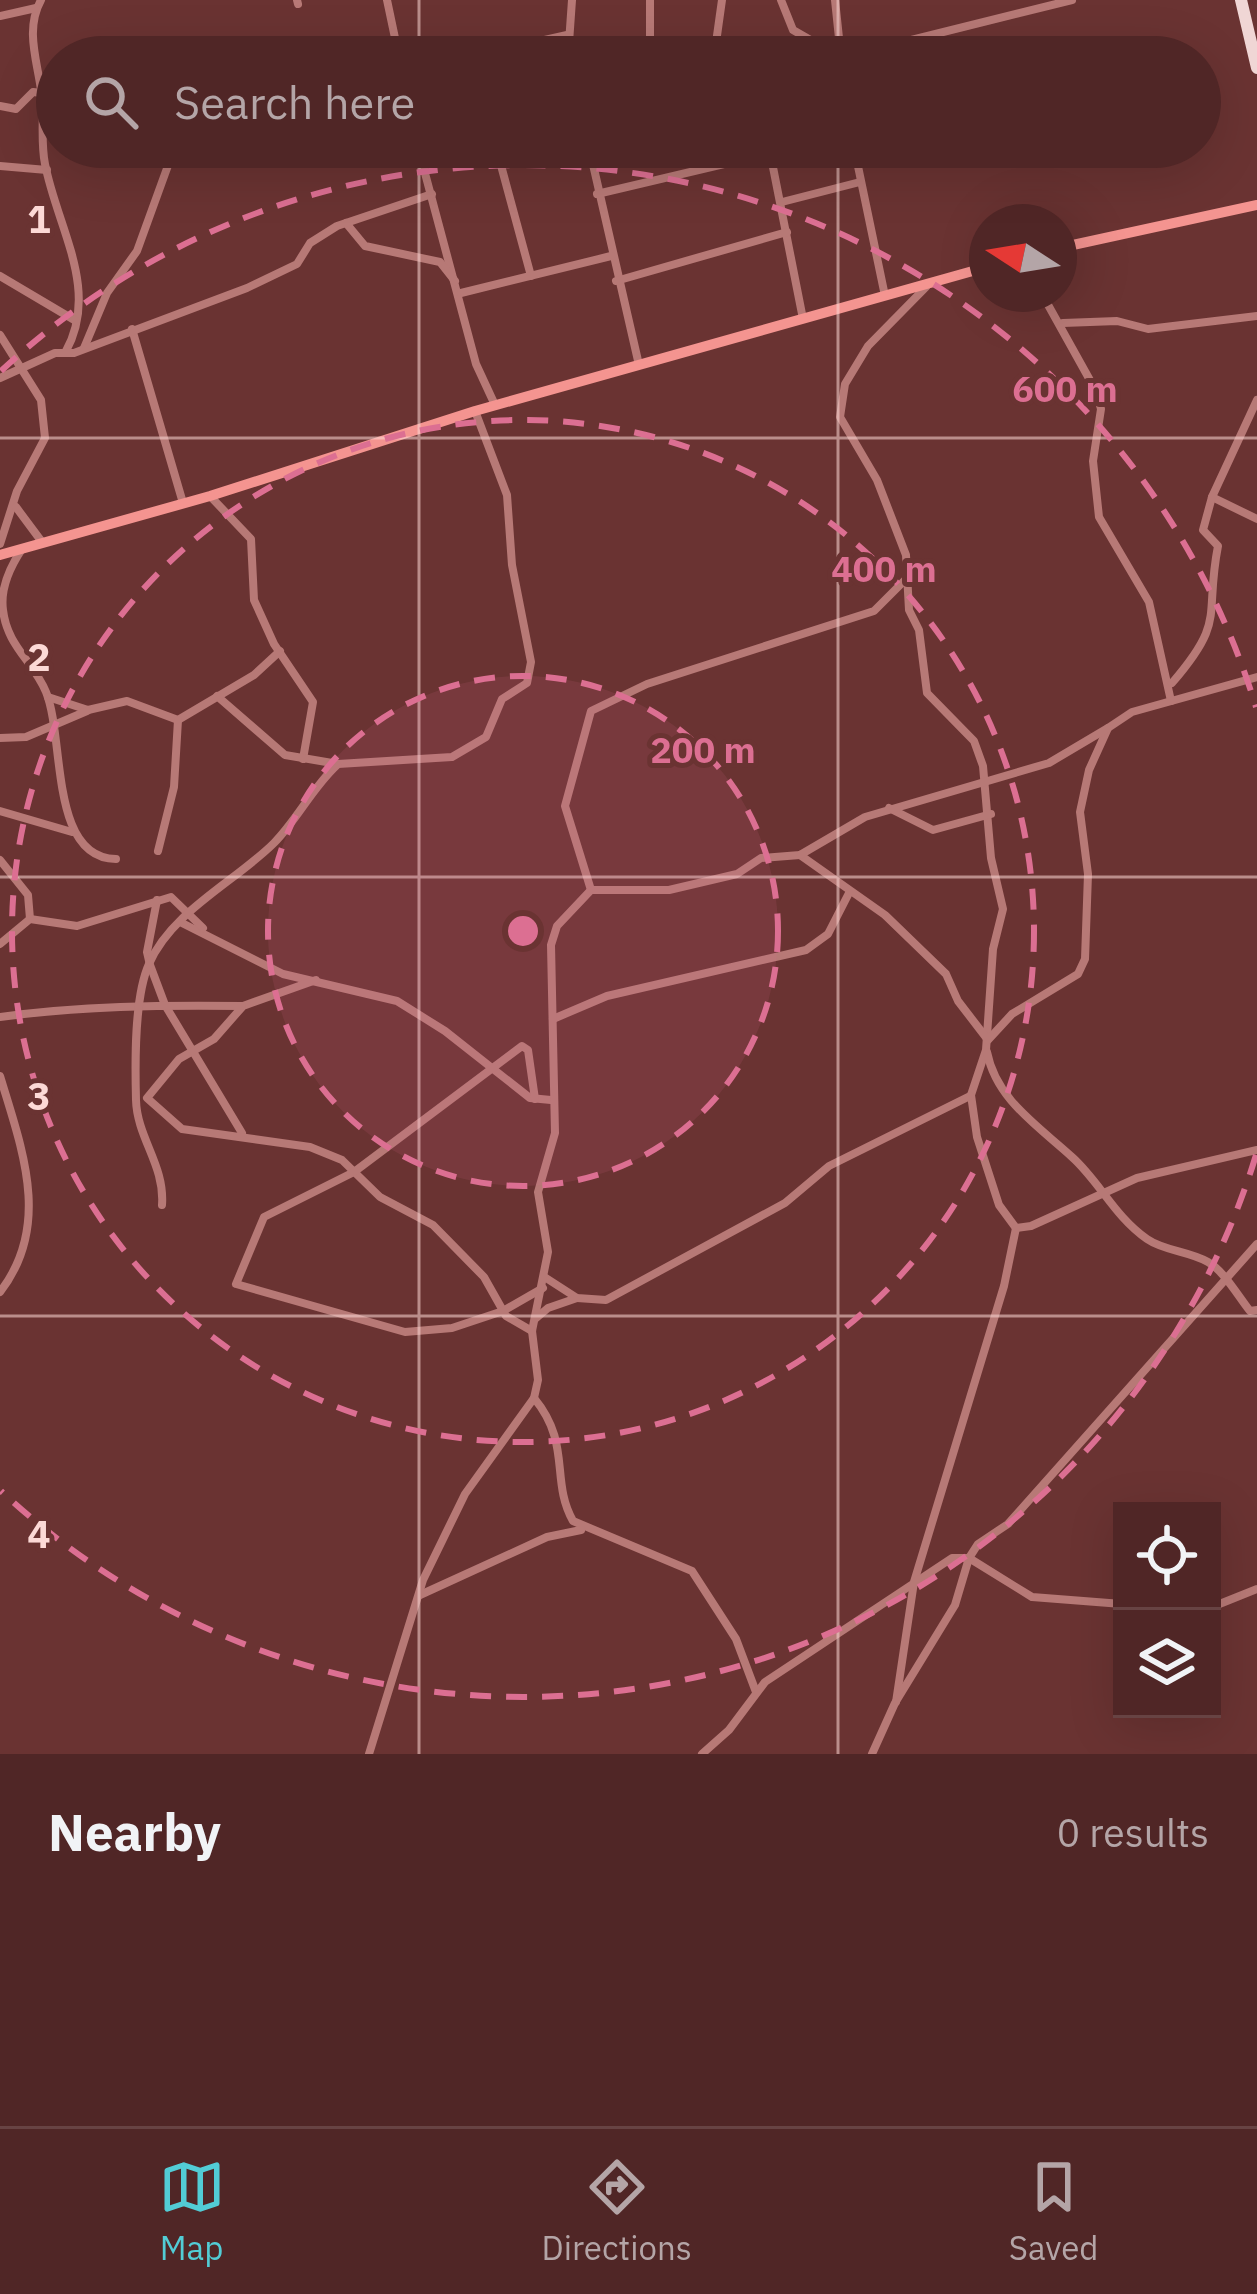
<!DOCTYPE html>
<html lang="en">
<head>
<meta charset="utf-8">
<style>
	:root { --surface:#502626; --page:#562e2e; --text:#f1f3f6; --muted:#b4a5a7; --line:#674343; --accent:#52ccd5 }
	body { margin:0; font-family:"IBM Plex Sans",sans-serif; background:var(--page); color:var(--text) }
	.controls { position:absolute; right:36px; bottom:36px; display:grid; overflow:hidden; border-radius:0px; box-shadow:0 12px 48px #0002 }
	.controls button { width:108px; height:108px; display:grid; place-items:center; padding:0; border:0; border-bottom:3px solid var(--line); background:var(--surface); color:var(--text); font:60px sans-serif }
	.compass { position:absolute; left:969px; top:204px; width:108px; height:108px; border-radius:50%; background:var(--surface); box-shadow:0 12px 48px #0002; rotate:282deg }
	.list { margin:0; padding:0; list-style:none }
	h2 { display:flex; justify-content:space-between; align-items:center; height:156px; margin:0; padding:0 48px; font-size:51px }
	h2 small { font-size:39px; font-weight:400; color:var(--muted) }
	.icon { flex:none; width:66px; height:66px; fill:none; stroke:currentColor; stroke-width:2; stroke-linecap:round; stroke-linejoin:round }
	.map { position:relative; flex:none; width:1257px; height:1754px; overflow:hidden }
	.search { position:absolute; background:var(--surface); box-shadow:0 12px 48px #0002; left:36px; right:36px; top:36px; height:132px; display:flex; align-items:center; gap:30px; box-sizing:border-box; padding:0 42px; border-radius:66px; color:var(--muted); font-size:45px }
	.sheet { height:372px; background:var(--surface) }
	nav { display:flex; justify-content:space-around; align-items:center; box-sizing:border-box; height:168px; border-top:3px solid var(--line); background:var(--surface); font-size:33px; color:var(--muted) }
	nav a { display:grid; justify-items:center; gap:6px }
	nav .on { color:var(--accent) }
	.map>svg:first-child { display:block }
</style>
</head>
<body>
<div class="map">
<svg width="1257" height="1754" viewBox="0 0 1257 1754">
	<rect width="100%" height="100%" fill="#6a3332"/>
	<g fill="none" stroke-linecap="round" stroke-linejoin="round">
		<!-- minor -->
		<g stroke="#b77976" stroke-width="8">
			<path d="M41 0C25 29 37 60 41 90 45 115 40 140 45 164 57 227 100 289 66 351"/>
			<path d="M297 0 298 4"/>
			<path d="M387 0 399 57"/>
			<path d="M781 0 793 30 840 57"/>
			<path d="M835 0 841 57"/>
			<path d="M0 16 36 8"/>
			<path d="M468 57 567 35"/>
			<path d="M568 57 572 0"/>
			<path d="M650 57V0"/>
			<path d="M714 57 722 0"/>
			<path d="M843 57 1072 0"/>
			<path d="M0 106 16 109 33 92 42 93"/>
			<path d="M418 147 476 364 495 405"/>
			<path d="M496 147 531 276"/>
			<path d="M589 147 639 365"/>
			<path d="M769 147 803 319"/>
			<path d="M854 147 885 296"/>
			<path d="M0 166 47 170"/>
			<path d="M597 194 771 153"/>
			<path d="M782 202 860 182"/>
			<path d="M346 223 365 246 440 262 455 281"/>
			<path d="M0 276 76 321"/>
			<path d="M616 281 787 232"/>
			<path d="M926 287 868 346 845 384 840 417 877 480 906 555 909 610 919 630 927 693 974 741 983 766 991 858 1003 909 993 949 986 1050 971 1095 977 1137 999 1205 1016 1228 1031 1226 1137 1178 1257 1150"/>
			<path d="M461 293 611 256"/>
			<path d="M1042 294 1096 391 1101 409 1093 461 1099 517 1149 602 1171 701"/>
			<path d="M1063 323 1117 321 1148 329 1257 316"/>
			<path d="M132 329 183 503"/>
			<path d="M0 335 41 400 45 438 17 491 0 544"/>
			<path d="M84 348 107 293 137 251 174 149"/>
			<path d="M0 378 55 353H74L247 288 297 264 310 243 337 226 432 194"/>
			<path d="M210 496 251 539 254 600 274 644 313 702 303 759"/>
			<path d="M1212 497 1257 519"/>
			<path d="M16 507 42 542"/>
			<path d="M22 549C10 567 0 588 3 610 7 646 33 661 46 692 65 738 49 858 116 859"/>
			<path d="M1172 683C1227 619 1204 618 1218 546L1203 530 1212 497 1257 400"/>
			<path d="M217 696 285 755 338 764 452 757 486 737 502 699 527 683 531 662 512 565 507 495 475 411"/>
			<path d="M48 697 88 710 127 701 178 720 254 675 280 651"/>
			<path d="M0 738 26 737 87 711"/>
			<path d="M889 808 933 830 991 814"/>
			<path d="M0 811 72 832"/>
			<path d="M158 851 174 787 178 720"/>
			<path d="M800 855 885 915 946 974 958 1001 988 1040 1012 1014 1078 974 1085 959 1088 874 1080 812 1089 770 1108 728 1132 712 1257 677"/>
			<path d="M0 860 28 895 30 919"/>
			<path d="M591 890 565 806 591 711 647 684 874 611 905 580"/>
			<path d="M157 900 147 952 150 965 165 1005 242 1133"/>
			<path d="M182 923 283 974 397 1001 445 1031 530 1098 551 1100"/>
			<path d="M0 944 30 919 77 926 171 897 203 928"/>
			<path d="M316 980 243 1006 214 1039 179 1059 147 1098 182 1129 310 1147 342 1160 380 1197 433 1225 484 1277 506 1316 532 1331"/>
			<path d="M0 1017C80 1006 160 1005 242 1006"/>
			<path d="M553 1019 607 996 806 950 828 934 849 893"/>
			<path d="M987 1052C996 1099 1037 1125 1072 1157 1099 1181 1115 1217 1147 1239 1164 1251 1189 1251 1208 1262 1224 1271 1238 1296 1250 1311L1257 1310"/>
			<path d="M0 1076C22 1149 52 1225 0 1292"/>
			<path d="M535 1099 528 1050 522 1046 354 1172 264 1217 236 1284 405 1332 452 1328 503 1311 543 1288"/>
			<path d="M162 1205C165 1165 137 1138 136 1100 135 1063 134 997 149 964 171 912 236 881 274 843 297 820 312 788 337 765"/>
			<path d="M546 1278 577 1298 606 1300 785 1203 829 1166 970 1096"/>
			<path d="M535 1319 548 1308 577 1298"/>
			<path d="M534 1398C572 1444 550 1480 573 1521L692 1571 736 1639 756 1692"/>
			<path d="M420 1595 547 1537 581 1530"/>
			<path d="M1212 1607 1257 1589"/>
			<path d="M896 1702 914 1582 1004 1286 1016 1228"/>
			<path d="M369 1754 423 1580 465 1494 534 1398 538 1380 532 1331 548 1252 538 1192 555 1133 551 945 557 926 591 890H669L737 874 761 858 800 855 865 817 1049 763 1108 728"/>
			<path d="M702 1754 729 1730 765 1682 952 1558H969L1032 1597 1122 1604"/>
			<path d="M872 1754 895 1703 955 1605 969 1558 978 1544 1008 1524 1257 1244"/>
		</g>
		<!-- secondary -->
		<g stroke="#f49490" stroke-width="10">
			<path d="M1059 248 1257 205"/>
			<path d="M0 555 210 496 475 411 987 267"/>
		</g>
		<!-- trunk -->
		<path stroke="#f0d6d5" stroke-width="12" d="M1241 0 1257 68"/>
	</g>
	<!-- grid -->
	<path fill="none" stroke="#fcd9d6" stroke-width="3" stroke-opacity="0.55" d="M419 0V57M838 0V57M419 147V1754M838 147V1754M0 438H1257M0 877H1257M0 1316H1257"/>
	<!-- distance rings -->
	<circle cx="523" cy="931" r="255" fill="#dc6f92" fill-opacity=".12"/>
	<g fill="none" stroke="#dc6f92" stroke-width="6" stroke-dasharray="21 15">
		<circle cx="523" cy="931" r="255"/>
		<circle cx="523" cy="931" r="511"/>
		<path d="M1256 1155A766 766 0 0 1 1 1491M1 371A766 766 0 0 1 1256 707"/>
	</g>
	<g font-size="39" text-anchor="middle" font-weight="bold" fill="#fcd9d6" stroke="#6a3332" stroke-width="10" stroke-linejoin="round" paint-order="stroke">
		<text x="39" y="233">1</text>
		<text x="39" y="671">2</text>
		<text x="39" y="1110">3</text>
		<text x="39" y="1548">4</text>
	</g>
	<circle cx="523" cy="931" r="18" fill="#dc6f92" stroke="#6a3332" stroke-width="6"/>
	<g font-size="36" text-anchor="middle" font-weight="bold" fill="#dc6f92" stroke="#6a3332" stroke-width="10" stroke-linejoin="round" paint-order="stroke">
		<text x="1065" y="402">600 m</text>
		<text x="884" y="582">400 m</text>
		<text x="703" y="763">200 m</text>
	</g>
</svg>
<div class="controls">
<button><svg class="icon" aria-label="locate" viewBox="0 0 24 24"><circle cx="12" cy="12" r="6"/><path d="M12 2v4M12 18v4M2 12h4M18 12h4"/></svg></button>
<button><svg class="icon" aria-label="layers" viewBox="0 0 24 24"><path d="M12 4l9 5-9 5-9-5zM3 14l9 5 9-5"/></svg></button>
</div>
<svg class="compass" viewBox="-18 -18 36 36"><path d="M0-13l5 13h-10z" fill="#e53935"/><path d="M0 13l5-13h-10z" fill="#b4a5a7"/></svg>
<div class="search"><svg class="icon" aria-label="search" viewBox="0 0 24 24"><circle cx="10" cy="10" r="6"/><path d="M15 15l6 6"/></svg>Search here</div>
</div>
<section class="sheet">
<h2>Nearby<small>0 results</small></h2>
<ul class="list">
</ul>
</section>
<nav>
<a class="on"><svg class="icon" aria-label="map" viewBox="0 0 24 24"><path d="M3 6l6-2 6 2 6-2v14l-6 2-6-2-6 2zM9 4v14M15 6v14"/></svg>Map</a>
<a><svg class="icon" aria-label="directions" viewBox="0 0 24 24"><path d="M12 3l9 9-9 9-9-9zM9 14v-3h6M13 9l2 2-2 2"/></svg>Directions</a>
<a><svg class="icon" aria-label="saved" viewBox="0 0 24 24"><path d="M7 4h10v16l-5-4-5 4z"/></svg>Saved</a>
</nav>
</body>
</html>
